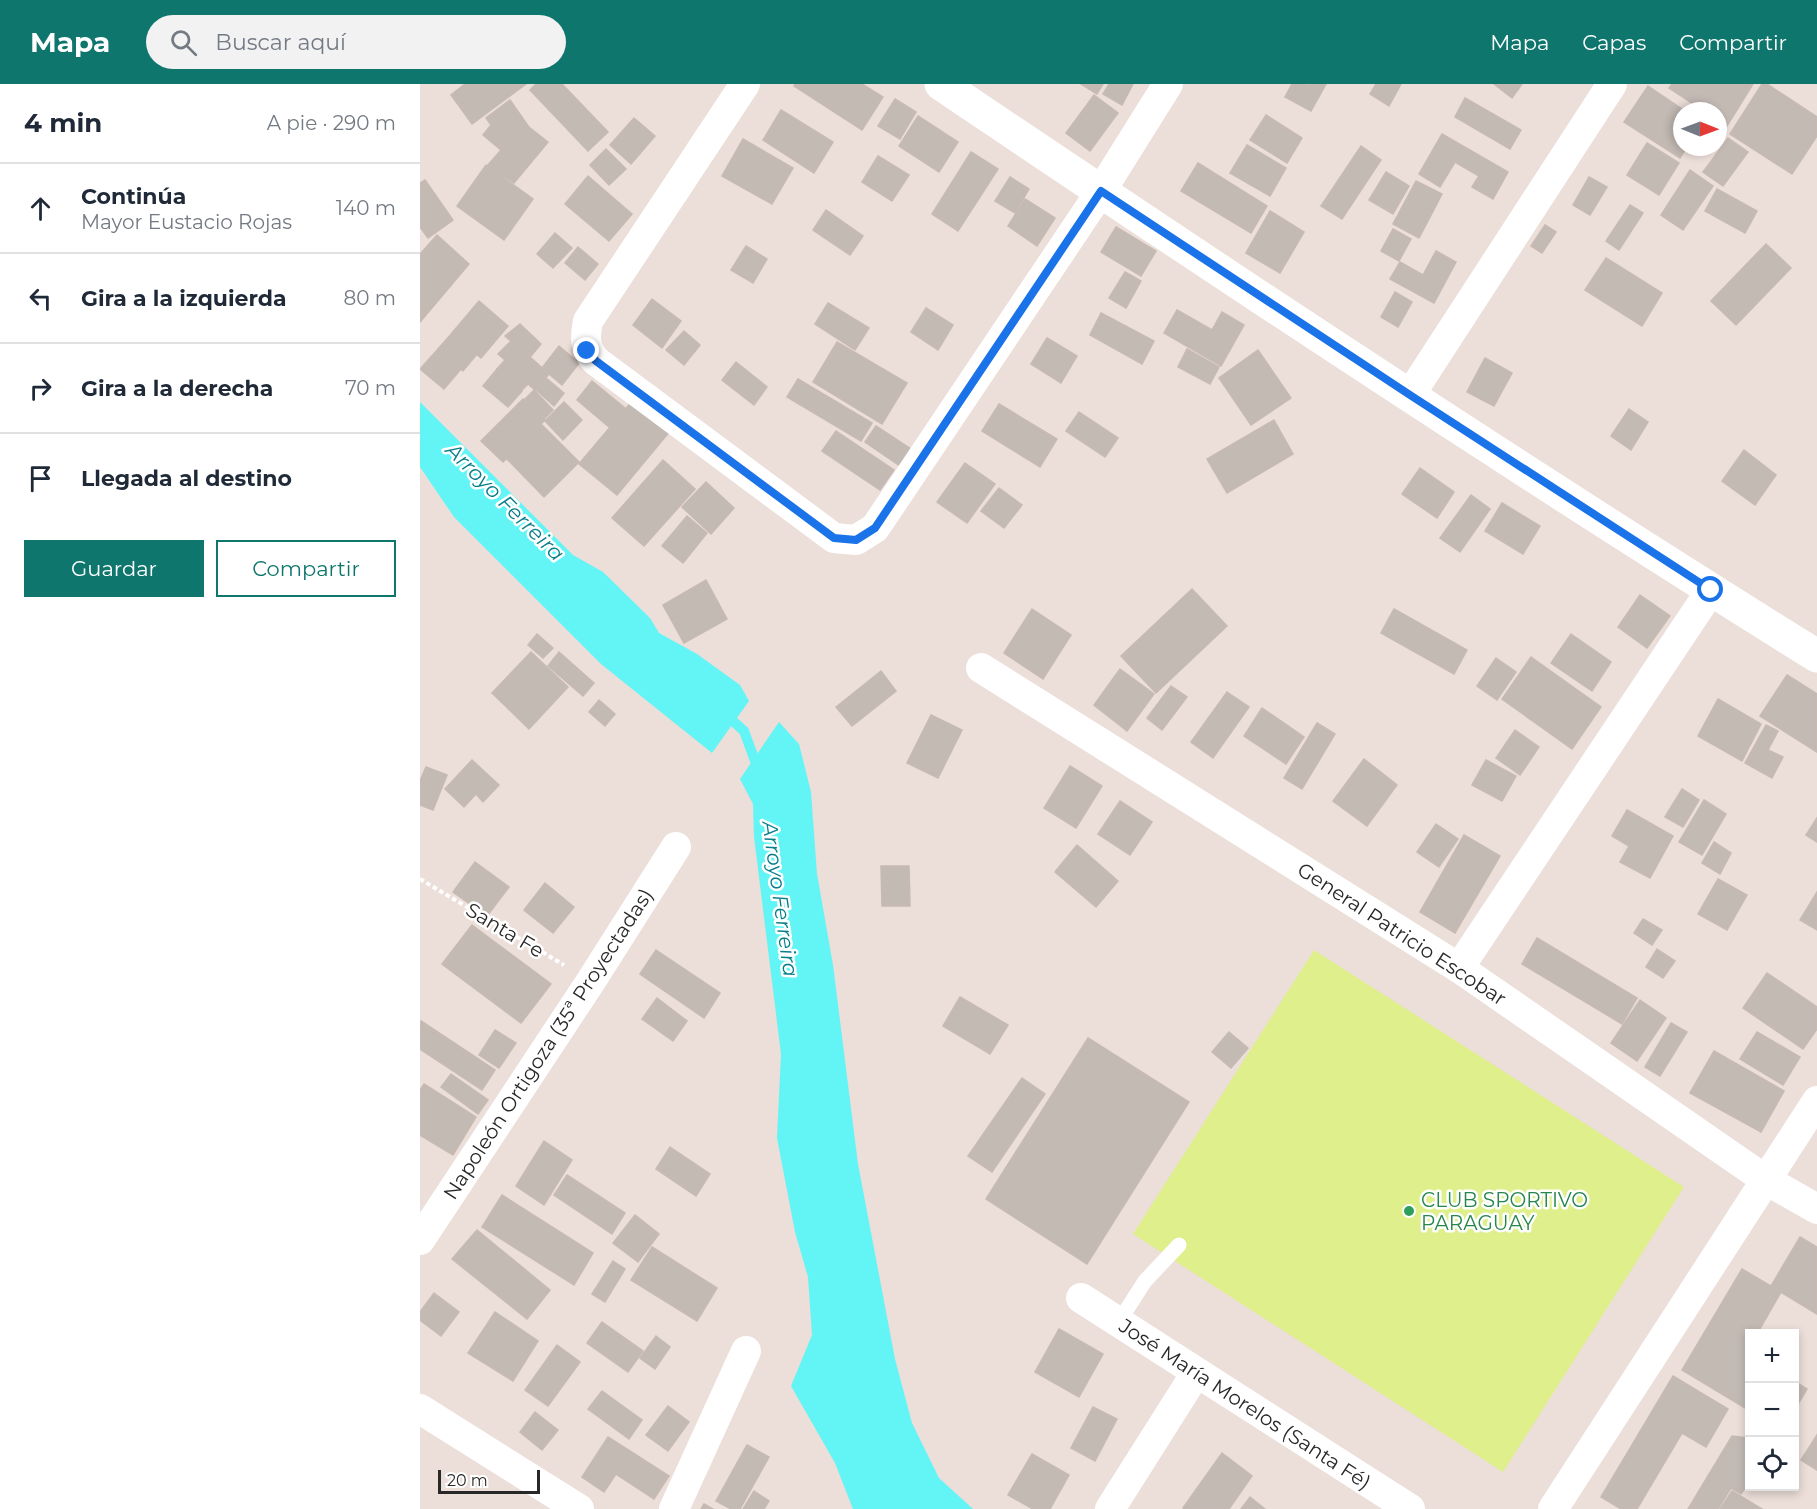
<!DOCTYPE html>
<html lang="es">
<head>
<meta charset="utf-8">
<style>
	:root { --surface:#fff; --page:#f2f2f3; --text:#1f2937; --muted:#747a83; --line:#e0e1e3; --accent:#0f766e }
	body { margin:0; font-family:Montserrat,sans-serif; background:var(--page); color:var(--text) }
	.controls { position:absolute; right:18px; bottom:18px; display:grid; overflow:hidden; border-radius:0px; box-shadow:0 3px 9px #0003 }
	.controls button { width:54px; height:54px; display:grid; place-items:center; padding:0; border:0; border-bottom:2px solid var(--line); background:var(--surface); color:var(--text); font:30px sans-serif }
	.compass { position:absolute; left:1253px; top:18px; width:54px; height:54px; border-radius:50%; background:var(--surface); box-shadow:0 3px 9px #0003; rotate:91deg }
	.scale { position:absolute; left:18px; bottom:15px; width:102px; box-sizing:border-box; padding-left:6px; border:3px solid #282828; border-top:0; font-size:16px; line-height:21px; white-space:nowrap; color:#282828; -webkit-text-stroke:4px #fff; paint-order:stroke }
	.stop { position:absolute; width:18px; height:18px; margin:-14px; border:4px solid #1a73e8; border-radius:50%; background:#fff }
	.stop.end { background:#1a73e8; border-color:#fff; box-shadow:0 2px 6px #0008 }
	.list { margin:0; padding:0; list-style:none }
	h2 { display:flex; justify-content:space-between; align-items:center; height:78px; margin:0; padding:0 24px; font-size:26px }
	h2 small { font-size:20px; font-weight:400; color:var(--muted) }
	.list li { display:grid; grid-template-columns:39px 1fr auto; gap:18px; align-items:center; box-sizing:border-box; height:90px; padding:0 24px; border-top:2px solid var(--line) }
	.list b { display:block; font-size:22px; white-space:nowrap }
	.list p { margin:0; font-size:20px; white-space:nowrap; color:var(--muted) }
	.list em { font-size:20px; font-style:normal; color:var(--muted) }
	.actions { display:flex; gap:12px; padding:18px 24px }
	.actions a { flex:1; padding:14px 0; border:2px solid var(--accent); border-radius:0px; text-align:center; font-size:21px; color:var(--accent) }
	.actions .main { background:var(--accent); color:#fff }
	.icon { flex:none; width:33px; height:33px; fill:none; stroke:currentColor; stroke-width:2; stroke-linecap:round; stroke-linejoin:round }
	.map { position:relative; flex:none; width:1397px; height:1425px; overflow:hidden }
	header { display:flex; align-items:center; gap:36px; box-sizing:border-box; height:84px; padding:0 30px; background:var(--accent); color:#fff }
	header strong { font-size:28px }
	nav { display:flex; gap:33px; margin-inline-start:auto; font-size:21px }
	.search { width:420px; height:54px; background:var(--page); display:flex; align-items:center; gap:15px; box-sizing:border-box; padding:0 21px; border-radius:33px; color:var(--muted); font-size:22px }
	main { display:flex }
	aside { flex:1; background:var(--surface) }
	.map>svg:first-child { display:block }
</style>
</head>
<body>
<header>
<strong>Mapa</strong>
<div class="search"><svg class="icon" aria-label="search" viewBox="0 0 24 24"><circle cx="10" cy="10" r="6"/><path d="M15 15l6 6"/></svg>Buscar aquí</div>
<nav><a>Mapa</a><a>Capas</a><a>Compartir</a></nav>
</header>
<main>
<aside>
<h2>4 min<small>A pie · 290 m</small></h2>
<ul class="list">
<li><svg class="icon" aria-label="ahead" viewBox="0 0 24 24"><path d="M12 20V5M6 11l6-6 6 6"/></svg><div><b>Continúa</b><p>Mayor Eustacio Rojas</p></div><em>140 m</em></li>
<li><svg class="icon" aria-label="left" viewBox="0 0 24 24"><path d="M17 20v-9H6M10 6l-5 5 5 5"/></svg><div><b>Gira a la izquierda</b></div><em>80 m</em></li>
<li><svg class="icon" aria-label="right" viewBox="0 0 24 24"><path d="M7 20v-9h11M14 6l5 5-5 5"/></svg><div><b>Gira a la derecha</b></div><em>70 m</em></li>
<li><svg class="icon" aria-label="arrive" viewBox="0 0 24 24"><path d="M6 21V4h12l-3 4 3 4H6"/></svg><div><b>Llegada al destino</b></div></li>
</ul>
<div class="actions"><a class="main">Guardar</a><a>Compartir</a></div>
</aside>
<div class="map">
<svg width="1397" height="1425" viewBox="0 0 1397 1425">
	<rect width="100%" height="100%" fill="#ecded8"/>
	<!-- pitch -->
	<path fill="#deef8b" d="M894 866 1264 1103 1083 1388 713 1150Z"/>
	<!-- water -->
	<g fill="#63f4f6">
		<path d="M0 318 153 471 183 488 230 534 239 549 277 570 320 601 329 617 292 669 181 580 34 433 0 383Z"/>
		<path d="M359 638 379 660 391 708 397 790 413 881 438 1080 475 1275 492 1339 519 1394 553 1425H433L415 1379 371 1302 392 1251 388 1193 375 1148 357 1054 361 970 334 753 333 720 320 695Z"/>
	</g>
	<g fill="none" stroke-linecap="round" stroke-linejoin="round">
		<!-- stream -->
		<path stroke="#63f4f6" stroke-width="10" d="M304 629 324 647 338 685"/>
	</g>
	<!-- building -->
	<g fill="#c3bab4" stroke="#c7bab2" stroke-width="1.5">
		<path d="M45 0H106L52 40 31 11Z"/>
		<path d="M116 0H142L188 48 168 67 110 6Z"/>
		<path d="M375 0H442L463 13 442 46 374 2Z"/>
		<path d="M661 0H683L677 10Z"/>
		<path d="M689 0H713L702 21 683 10Z"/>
		<path d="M872 0 887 1 906 0 891 27 865 13Z"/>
		<path d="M956 0H981L969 22 950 10Z"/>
		<path d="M1074 0H1102L1092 14Z"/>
		<path d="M1252 0H1333L1307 42 1298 36V27H1284L1249 4Z"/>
		<path d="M1342 0H1347L1397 33V52L1372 90 1310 50Z"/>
		<path d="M1228 2 1265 27H1262V63H1267L1260 74 1204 38Z"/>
		<path d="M674 11 698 29 670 67 646 49Z"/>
		<path d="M1045 14 1101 46 1090 65 1035 33Z"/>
		<path d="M475 15 496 28 480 55 458 42Z"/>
		<path d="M90 16 109 43 81 66 63 51 71 41 66 34Z"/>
		<path d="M361 26 413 58 394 89 343 56Z"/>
		<path d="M846 31 882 54 867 79 830 56Z"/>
		<path d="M498 32 538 58 519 88 479 62Z"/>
		<path d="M214 34 235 52 211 80 190 61Z"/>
		<path d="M109 43 128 58 94 99 67 82 81 66Z"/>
		<path d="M1022 50 1088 88 1073 115 1052 103 1059 92 1035 78 1020 103 999 90Z"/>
		<path d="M1308 54 1328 68 1303 102 1283 88Z"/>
		<path d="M323 55 373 84 352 120 302 92Z"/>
		<path d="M1227 59 1259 79 1239 111 1207 91Z"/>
		<path d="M827 61 866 84 850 112 810 89Z"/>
		<path d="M941 62 961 76 922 135 901 122Z"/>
		<path d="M186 65 206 85 189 101 170 81Z"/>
		<path d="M551 68 578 85 538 147 512 130Z"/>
		<path d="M458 72 489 91 472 117 442 98Z"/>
		<path d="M778 79 847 122 831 149 761 107Z"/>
		<path d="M66 81 113 115 84 156 37 122Z"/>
		<path d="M1270 86 1293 102 1263 146 1241 131Z"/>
		<path d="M966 88 989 102 973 130 949 116Z"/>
		<path d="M168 92 212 130 189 157 145 120Z"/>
		<path d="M590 93 609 105 595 129 575 117Z"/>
		<path d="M1169 93 1187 103 1170 131 1153 121Z"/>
		<path d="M5 96 33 136 8 154 0 143V99Z"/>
		<path d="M996 97 1022 110 999 154 973 140Z"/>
		<path d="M1297 105 1337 127 1325 149 1285 127Z"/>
		<path d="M605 115 635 134 617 162 588 142Z"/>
		<path d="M1210 121 1223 129 1199 166 1186 157Z"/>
		<path d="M406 126 443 152 430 171 393 146Z"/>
		<path d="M850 127 884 148 860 189 826 169Z"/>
		<path d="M1125 141 1136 148 1122 169 1111 162Z"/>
		<path d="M696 143 736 167 721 192 681 168Z"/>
		<path d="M973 145 991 155 979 177 961 167Z"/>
		<path d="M135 149 152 164 133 184 117 170Z"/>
		<path d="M17 151 49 180 0 238V170Z"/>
		<path d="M1346 160 1371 184 1316 241 1291 217Z"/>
		<path d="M326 162 347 175 333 199 311 186Z"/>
		<path d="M158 163 178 180 165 196 145 179Z"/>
		<path d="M1016 167 1036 178 1014 219 970 195 980 178 1003 191Z"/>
		<path d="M1186 174 1242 209 1222 242 1165 206Z"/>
		<path d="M705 188 721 197 706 224 689 214Z"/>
		<path d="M975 208 992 218 978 243 961 233Z"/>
		<path d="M232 215 261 237 242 264 213 241Z"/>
		<path d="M59 217 88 242 61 274 32 249Z"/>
		<path d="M408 219 449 244 435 266 395 240Z"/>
		<path d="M506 224 533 241 518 266 491 248Z"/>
		<path d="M757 226 792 246 802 228 824 241 801 282 744 249Z"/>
		<path d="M681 229 734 257 722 280 670 251Z"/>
		<path d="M100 240 121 260 91 296 77 285 85 276 78 270 91 257 85 252Z"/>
		<path d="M264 247 280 261 264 281 246 266Z"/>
		<path d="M32 249 57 270 43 287 18 265Z"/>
		<path d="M627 254 657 272 641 299 611 280Z"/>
		<path d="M417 258 487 299 462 340 393 298Z"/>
		<path d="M139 262 159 279 142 301 122 284Z"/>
		<path d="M18 265 41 285 24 305 0 285Z"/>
		<path d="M767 265 799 283 790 300 758 283Z"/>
		<path d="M838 266 871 314 831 341 799 294Z"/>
		<path d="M110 273 129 290 115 306 108 300 102 306 91 296Z"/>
		<path d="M1065 274 1092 289 1074 322 1047 308Z"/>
		<path d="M316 278 347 303 334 321 302 296Z"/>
		<path d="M77 285 102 307 88 323 63 302Z"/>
		<path d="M126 294 144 309 134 322 116 306Z"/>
		<path d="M378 295 452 339 441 357 367 313Z"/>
		<path d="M172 297 205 324 189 343 157 316Z"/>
		<path d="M114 306 133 326 123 336 104 316Z"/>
		<path d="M103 315 125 336 83 378 61 357Z"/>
		<path d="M213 316 250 347 197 411 159 380Z"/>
		<path d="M144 318 162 336 143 356 125 337Z"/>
		<path d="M579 320 637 355 620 383 562 347Z"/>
		<path d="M1209 325 1228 338 1211 366 1191 352Z"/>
		<path d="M659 328 698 354 685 373 646 347Z"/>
		<path d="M854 336 873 370 807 409 787 375Z"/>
		<path d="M121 340 159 378 124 413 87 375Z"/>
		<path d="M456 342 491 365 480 382 445 358Z"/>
		<path d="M416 347 474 386 460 406 402 367Z"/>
		<path d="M1324 366 1356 391 1335 421 1302 397Z"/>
		<path d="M243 376 275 405 224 462 192 434Z"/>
		<path d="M545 379 575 400 547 439 517 418Z"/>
		<path d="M1000 384 1034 408 1017 434 982 410Z"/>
		<path d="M286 398 314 424 291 450 262 423Z"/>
		<path d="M579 404 602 421 584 444 561 427Z"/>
		<path d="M1051 411 1070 425 1040 468 1020 454Z"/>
		<path d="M1082 419 1120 442 1103 470 1065 447Z"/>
		<path d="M267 432 287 449 263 479 242 462Z"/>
		<path d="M286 496 307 535 264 559 243 521Z"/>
		<path d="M772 505 807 542 736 609 701 572Z"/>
		<path d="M1220 511 1250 532 1227 564 1198 543Z"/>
		<path d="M612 525 651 551 623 595 584 569Z"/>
		<path d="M974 525 1047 566 1034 590 961 549Z"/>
		<path d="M117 550 133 564 123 574 108 561Z"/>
		<path d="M1151 550 1191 578 1172 607 1131 579Z"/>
		<path d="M111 568 148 603 109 645 72 609Z"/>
		<path d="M139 568 174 599 163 612 128 582Z"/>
		<path d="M1111 573 1181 623 1152 665 1082 615Z"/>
		<path d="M1076 574 1096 588 1077 616 1057 602Z"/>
		<path d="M700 585 734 610 707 647 674 621Z"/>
		<path d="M461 587 476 607 432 642 416 623Z"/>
		<path d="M1367 591 1397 610V668L1340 632Z"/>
		<path d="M751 602 767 613 742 646 727 634Z"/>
		<path d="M807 608 829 623 793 674 771 658Z"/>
		<path d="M1298 615 1341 640 1322 677 1278 652Z"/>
		<path d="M179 616 195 630 185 642 169 628Z"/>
		<path d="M842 624 884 653 866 680 824 652Z"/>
		<path d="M511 631 542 646 518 694 487 679Z"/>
		<path d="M897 639 915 650 882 705 864 694Z"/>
		<path d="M1346 641 1358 647 1348 666 1363 673 1352 694 1325 679Z"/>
		<path d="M1095 646 1119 663 1100 691 1076 674Z"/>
		<path d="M944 675 977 701 947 742 913 717Z"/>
		<path d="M52 676 79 701 63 718 56 710 44 723 25 705Z"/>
		<path d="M1066 676 1096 692 1082 717 1052 701Z"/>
		<path d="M650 682 682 702 656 744 624 724Z"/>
		<path d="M6 683 27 691 13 726 0 721V697Z"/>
		<path d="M1262 705 1279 716 1263 743 1245 733Z"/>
		<path d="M1284 716 1306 730 1282 771 1259 758Z"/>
		<path d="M700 717 732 738 710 771 678 750Z"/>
		<path d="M1207 726 1253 752 1230 794 1200 778 1209 762 1192 752Z"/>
		<path d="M1397 734V758L1386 751Z"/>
		<path d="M1016 740 1038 755 1019 783 997 768Z"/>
		<path d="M1044 751 1080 772 1035 849 1000 828Z"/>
		<path d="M1294 758 1311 769 1300 790 1282 779Z"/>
		<path d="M657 761 698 797 676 823 635 788Z"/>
		<path d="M55 778 89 803 67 832 33 808Z"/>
		<path d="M461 782H489L490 822H462Z"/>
		<path d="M1298 795 1327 811 1307 846 1278 830Z"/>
		<path d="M125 799 154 823 133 849 104 826Z"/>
		<path d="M1397 808V846L1380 836Z"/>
		<path d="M1223 835 1242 846 1232 861 1214 849Z"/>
		<path d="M52 841 131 900 101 939 22 880Z"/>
		<path d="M1117 854 1217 914 1202 940 1102 880Z"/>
		<path d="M1237 865 1255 877 1243 894 1226 883Z"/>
		<path d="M236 866 300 909 284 934 220 890Z"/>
		<path d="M1347 889 1397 923V945L1383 965 1323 924Z"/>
		<path d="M540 913 588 941 570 970 523 942Z"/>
		<path d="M237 914 267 937 253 957 222 935Z"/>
		<path d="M1220 916 1246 934 1217 977 1191 959Z"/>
		<path d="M1 937 75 986 62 1006 0 965Z"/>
		<path d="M1251 939 1267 948 1240 992 1225 983Z"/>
		<path d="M75 946 96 959 79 984 59 971Z"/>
		<path d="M809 948 828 964 811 984 792 968Z"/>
		<path d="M1337 948 1380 973 1363 1001 1320 975Z"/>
		<path d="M668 954 769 1018 667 1180 566 1115Z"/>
		<path d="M1294 967 1364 1007 1341 1048 1270 1009Z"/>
		<path d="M31 990 68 1016 58 1030 21 1003Z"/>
		<path d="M602 994 625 1010 572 1088 548 1072Z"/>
		<path d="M4 1000 56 1033 33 1071 0 1051V1006Z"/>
		<path d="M124 1057 152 1076 124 1121 96 1102Z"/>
		<path d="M250 1063 290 1090 276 1112 236 1085Z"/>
		<path d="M147 1091 205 1129 192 1150 134 1111Z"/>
		<path d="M82 1111 173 1169 154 1201 62 1143Z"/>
		<path d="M215 1131 239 1150 218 1178 193 1159Z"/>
		<path d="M57 1146 130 1206 107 1235 32 1175Z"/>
		<path d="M1380 1153 1397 1163V1230L1351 1202Z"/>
		<path d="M232 1163 297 1204 277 1237 211 1196Z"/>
		<path d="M193 1177 205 1185 185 1218 172 1210Z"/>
		<path d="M1322 1185 1361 1208 1337 1250H1330V1262L1326 1268 1330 1270V1327L1262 1286Z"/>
		<path d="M14 1209 39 1228 21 1252 0 1236V1228Z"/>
		<path d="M75 1228 118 1257 93 1297 48 1269Z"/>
		<path d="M182 1238 223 1267 208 1288 167 1259Z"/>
		<path d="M639 1245 683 1270 659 1313 615 1288Z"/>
		<path d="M236 1252 250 1263 235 1285 220 1274Z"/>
		<path d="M137 1261 160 1278 128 1322 105 1306Z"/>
		<path d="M1253 1292 1308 1325 1286 1363 1262 1349 1217 1425H1201L1181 1413Z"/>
		<path d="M1374 1297 1387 1305 1374 1327Z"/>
		<path d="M182 1307 222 1336 209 1355 168 1325Z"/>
		<path d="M248 1322 269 1338 248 1367 226 1351Z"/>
		<path d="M673 1323 697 1335 675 1377 651 1364Z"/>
		<path d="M115 1328 138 1346 122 1366 100 1348Z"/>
		<path d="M1397 1351V1386L1381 1376Z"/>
		<path d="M1312 1352 1328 1354 1330 1353V1397L1321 1410 1311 1404 1298 1425H1268Z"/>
		<path d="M188 1353 249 1392 234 1415 196 1390 184 1408 162 1393Z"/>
		<path d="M327 1361 349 1373 320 1425H311L296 1417Z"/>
		<path d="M802 1369 832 1392 809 1425H764L763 1424Z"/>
		<path d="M612 1370 649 1391 630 1425H613L588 1411Z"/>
		<path d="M334 1407 349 1417 344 1425H323Z"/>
		<path d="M1312 1407 1342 1425H1300Z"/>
		<path d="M830 1413 845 1425H821Z"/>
		<path d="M284 1420 293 1425H281Z"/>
	</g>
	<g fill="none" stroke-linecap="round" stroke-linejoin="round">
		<!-- path -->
		<path stroke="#fff" stroke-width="4" stroke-dasharray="4.5 3" stroke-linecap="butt" d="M0 795 144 881"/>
		<!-- lane -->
		<path stroke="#fff" stroke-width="15" d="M698 1239 725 1197 759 1161"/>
		<!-- street -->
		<g stroke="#fff" stroke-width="30">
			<path d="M325 0 168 237C165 253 164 264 176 277L414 454 436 456 455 444 681 107 748 0"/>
			<path d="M990 311 1192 0"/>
			<path d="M561 584 1039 884 1346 1096 1397 1125"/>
			<path d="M1039 884 1291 506"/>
			<path d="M0 1156 171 897 256 763"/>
			<path d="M661 1214 990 1425"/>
			<path d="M0 1325 159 1425"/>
			<path d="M254 1425 326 1267"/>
			<path d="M690 1425 776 1289"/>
			<path d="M1133 1425 1397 1017"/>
		</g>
		<!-- secondary -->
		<path stroke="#fff" stroke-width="33" d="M521 0C810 195 1101 388 1397 572"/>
	</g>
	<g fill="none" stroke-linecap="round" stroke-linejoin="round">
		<!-- route -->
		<path stroke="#1a73e8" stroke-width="8" d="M167 267 176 277 414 454 436 456 455 444 681 107 990 311 1291 506"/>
	</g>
	<!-- markers -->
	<circle fill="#2e9e5b" stroke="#fff" stroke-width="2" cx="989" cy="1127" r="6"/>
	<g text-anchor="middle" stroke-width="5" stroke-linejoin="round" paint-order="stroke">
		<!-- street labels -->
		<g font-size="20" fill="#282828" stroke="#fff">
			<text transform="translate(85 846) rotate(31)" y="7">Santa Fe</text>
			<text transform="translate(982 850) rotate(33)" y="7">General Patricio Escobar</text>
			<text transform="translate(128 960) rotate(-57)" y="7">Napoleón Ortigoza (35ª Proyectadas)</text>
			<text transform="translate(825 1320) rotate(33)" y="7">José María Morelos (Santa Fé)</text>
		</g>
		<!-- leisure labels -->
		<g font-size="20" fill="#27864d" stroke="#fff" text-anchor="start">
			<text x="1001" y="1123">CLUB SPORTIVO<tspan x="1001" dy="23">PARAGUAY</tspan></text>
		</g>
		<!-- water labels -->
		<g font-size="21" font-style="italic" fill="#077f8a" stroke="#fff">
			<text transform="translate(85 418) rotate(45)" y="7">Arroyo Ferreira</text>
			<text transform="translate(360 815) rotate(82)" y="7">Arroyo Ferreira</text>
		</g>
	</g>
</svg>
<div class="controls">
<button>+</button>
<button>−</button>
<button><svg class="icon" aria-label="locate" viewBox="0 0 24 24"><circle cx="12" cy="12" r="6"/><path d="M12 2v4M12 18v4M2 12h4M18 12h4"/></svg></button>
</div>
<svg class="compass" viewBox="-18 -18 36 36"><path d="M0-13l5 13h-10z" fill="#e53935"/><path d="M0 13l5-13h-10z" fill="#747a83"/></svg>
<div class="scale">20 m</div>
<div class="stop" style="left:1291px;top:506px"></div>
<div class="stop end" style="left:167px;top:267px"></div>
</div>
</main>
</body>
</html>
